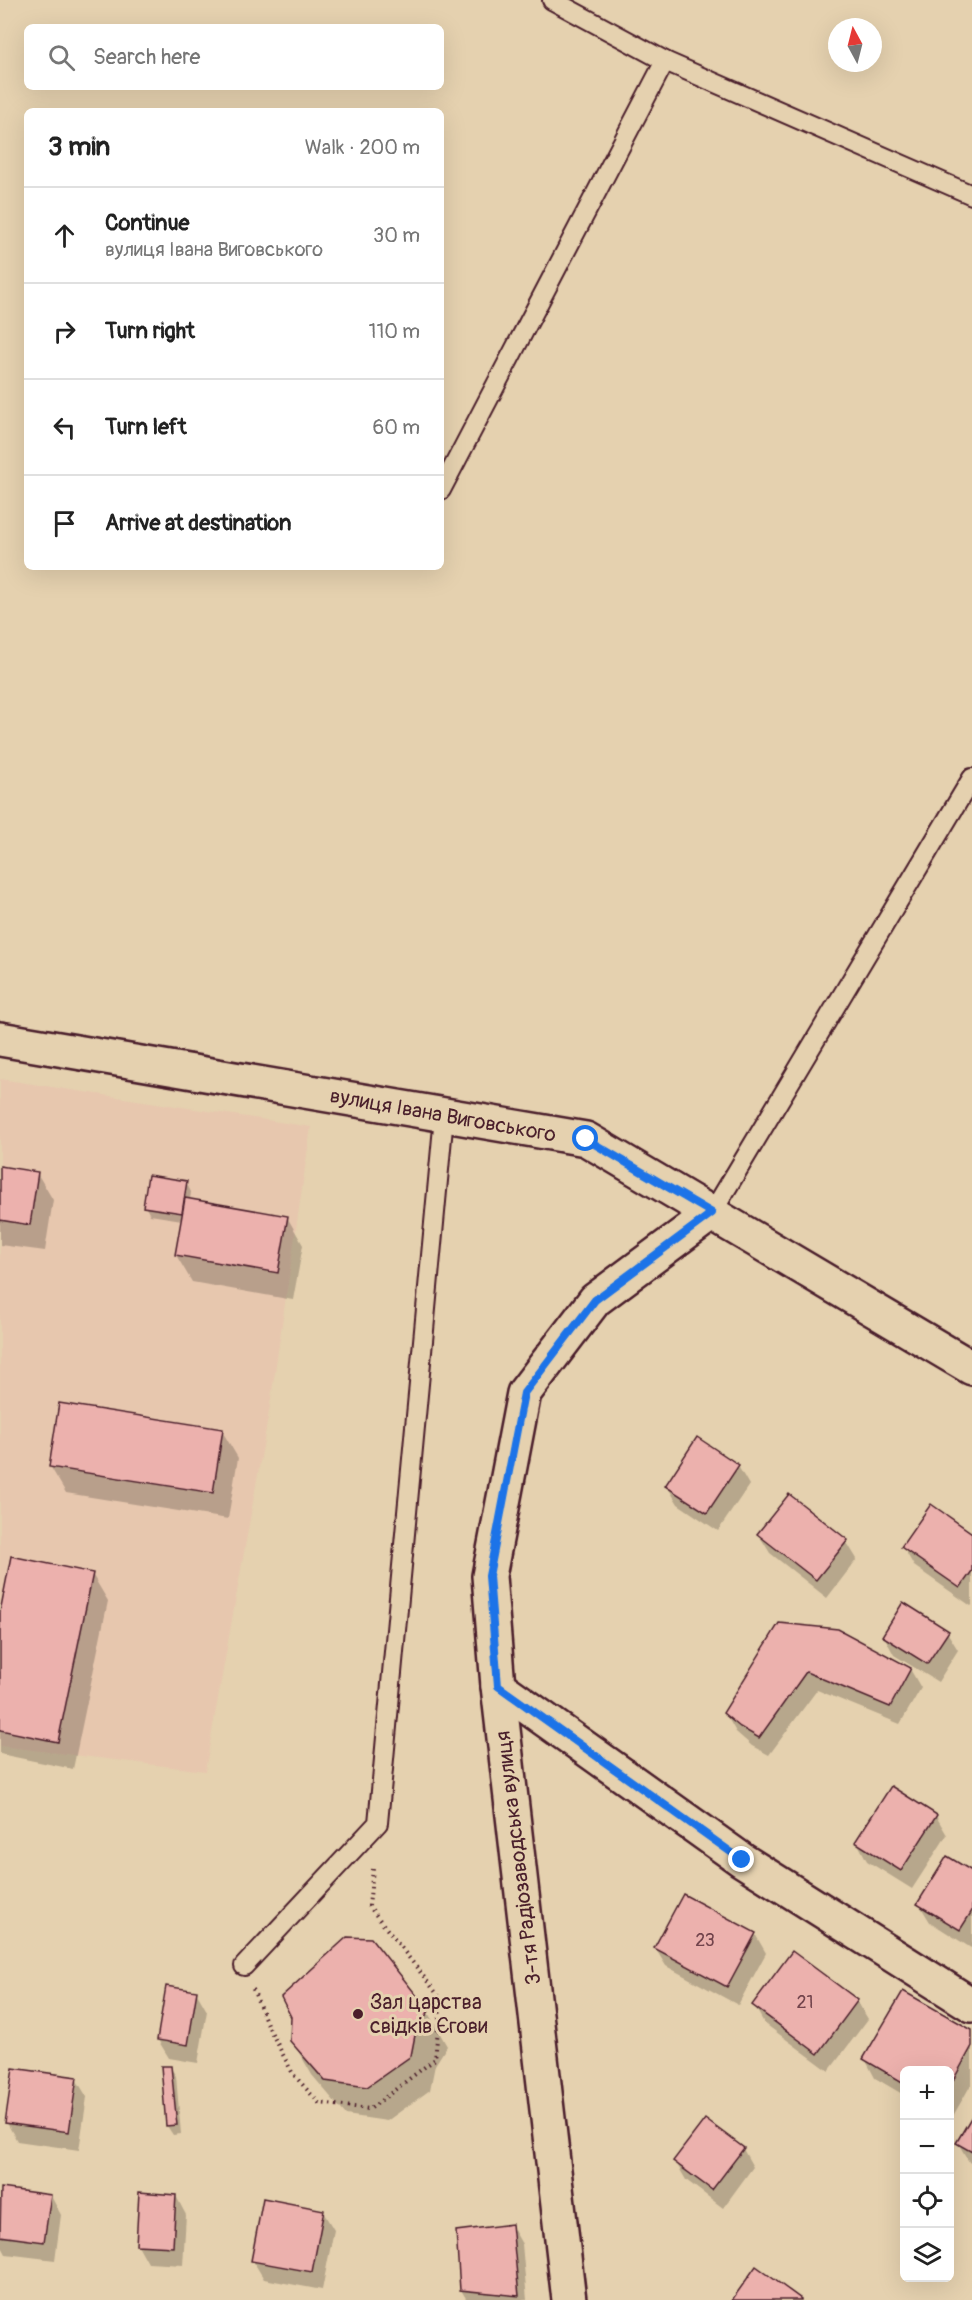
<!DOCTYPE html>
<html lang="en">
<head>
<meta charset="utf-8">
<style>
	:root { --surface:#fff; --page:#f6f6f6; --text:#222; --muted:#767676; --line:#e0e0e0 }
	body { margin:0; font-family:Pangolin,sans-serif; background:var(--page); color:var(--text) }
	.controls { position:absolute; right:18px; bottom:18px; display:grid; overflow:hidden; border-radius:9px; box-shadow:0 6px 24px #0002 }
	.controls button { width:54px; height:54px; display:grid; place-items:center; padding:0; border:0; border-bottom:2px solid var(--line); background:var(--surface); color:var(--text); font:30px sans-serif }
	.compass { position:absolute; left:828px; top:18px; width:54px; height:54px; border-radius:50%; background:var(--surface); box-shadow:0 6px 24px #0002; rotate:353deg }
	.stop { position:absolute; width:18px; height:18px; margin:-14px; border:4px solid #1a73e8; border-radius:50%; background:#fff }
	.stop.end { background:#1a73e8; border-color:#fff; box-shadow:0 2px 6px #0008 }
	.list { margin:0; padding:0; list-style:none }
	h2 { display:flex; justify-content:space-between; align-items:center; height:78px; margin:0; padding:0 24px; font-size:26px }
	h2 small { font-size:20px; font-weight:400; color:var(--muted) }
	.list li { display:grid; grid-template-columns:39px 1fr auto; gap:18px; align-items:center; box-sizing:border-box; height:96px; padding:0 24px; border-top:2px solid var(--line) }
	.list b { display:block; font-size:22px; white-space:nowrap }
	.list p { margin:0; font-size:20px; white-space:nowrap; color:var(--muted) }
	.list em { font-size:20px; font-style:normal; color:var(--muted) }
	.icon { flex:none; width:33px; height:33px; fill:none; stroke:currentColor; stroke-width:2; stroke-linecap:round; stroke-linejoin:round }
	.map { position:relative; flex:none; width:972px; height:2300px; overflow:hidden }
	.search { position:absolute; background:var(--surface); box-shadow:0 6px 24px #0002; left:24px; top:24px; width:420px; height:66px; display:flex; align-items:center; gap:15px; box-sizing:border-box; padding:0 21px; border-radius:9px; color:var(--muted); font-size:22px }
	.panel { position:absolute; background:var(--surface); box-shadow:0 6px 24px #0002; left:24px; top:108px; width:420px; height:462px; border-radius:9px }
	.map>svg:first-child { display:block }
</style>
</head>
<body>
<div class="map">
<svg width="972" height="2300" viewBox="0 0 972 2300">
	<rect width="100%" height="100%" fill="#e5d1af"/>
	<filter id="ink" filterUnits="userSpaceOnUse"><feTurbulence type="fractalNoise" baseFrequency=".0167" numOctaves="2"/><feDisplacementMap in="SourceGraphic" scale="12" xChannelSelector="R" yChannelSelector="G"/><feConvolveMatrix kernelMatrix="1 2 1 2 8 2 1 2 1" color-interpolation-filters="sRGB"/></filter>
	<g filter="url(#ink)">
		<!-- built -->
		<path fill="#e7c7ae" d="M0 1079 311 1127 269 1412 205 1771 0 1746Z"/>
		<!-- shadow -->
		<g fill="#0003">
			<path d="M0 1168 37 1173 53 1200 45 1251 0 1245Z"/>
			<path d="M186 1182 191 1192 190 1200 287 1217 303 1245 293 1300 192 1282 176 1255 182 1220 150 1215 145 1206Z"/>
			<path d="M222 1431 238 1458 228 1519 66 1493 50 1466Z"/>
			<path d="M738 1466 749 1485 718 1531 678 1504 667 1486Z"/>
			<path d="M759 1535 846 1541 857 1559 827 1598 770 1553Z"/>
			<path d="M972 1535V1605L971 1606 914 1566 903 1547Z"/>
			<path d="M92 1574 108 1601 73 1769 0 1754V1620Z"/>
			<path d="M779 1625 910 1669 921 1688 900 1724 817 1690 769 1755 752 1746 736 1732 725 1713Z"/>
			<path d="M947 1632 958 1650 938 1682 894 1655 884 1636Z"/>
			<path d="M936 1816 947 1835 912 1889 867 1861 857 1842Z"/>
			<path d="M972 1873V1946L971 1948 930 1922 919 1904Z"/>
			<path d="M755 1934 766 1953 738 2005 666 1966 655 1948Z"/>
			<path d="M196 1992 207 2011 198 2063 169 2058 158 2040Z"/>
			<path d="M857 2001 868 2019 829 2071 764 2023 754 2005Z"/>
			<path d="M427 2011 447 2046 435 2065 430 2090 387 2121 346 2115 312 2075 292 2040Z"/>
			<path d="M972 2032V2083L950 2121V2070H904V2095L875 2078 865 2059Z"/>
			<path d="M170 2067 176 2076 181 2134 173 2135 167 2126Z"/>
			<path d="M76 2079 87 2097 79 2150 17 2141 7 2123Z"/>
			<path d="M972 2119V2164L969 2162 958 2143Z"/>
			<path d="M743 2149 753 2167 723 2208 686 2180 675 2161Z"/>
			<path d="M2 2189 51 2196 61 2215 55 2260 6 2254 0 2243Z"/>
			<path d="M176 2196 186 2215 183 2265 148 2263 138 2245Z"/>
			<path d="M323 2212 334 2230 322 2290 264 2279 253 2261Z"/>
			<path d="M511 2225 522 2244 527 2300H467L461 2290Z"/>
		</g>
		<!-- building -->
		<g fill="#ecb1ad" stroke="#4a1f2b" stroke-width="1.5">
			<path d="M0 1166 38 1172 30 1225 0 1220Z"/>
			<path d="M148 1175 187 1181 182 1213 143 1207Z"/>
			<path d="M185 1198 288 1216 278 1273 175 1255Z"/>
			<path d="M59 1403 223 1429 213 1493 49 1467Z"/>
			<path d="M697 1437 739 1465 707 1513 665 1486Z"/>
			<path d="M789 1494 848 1540 816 1580 757 1534Z"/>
			<path d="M931 1504 972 1533V1571L960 1588 901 1547Z"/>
			<path d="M11 1556 93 1573 58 1742 0 1730V1612Z"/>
			<path d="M903 1602 949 1631 927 1664 882 1636Z"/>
			<path d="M779 1623 838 1629 911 1668 890 1707 806 1672 759 1738 740 1727 723 1713Z"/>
			<path d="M891 1786 937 1815 901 1871 855 1842Z"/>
			<path d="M947 1856 972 1871V1911L960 1930 917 1904Z"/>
			<path d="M683 1894 756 1933 727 1987 654 1948Z"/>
			<path d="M347 1937 371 1938 429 2011 416 2030 411 2056 367 2087 325 2081 290 2041 291 2017 281 1997Z"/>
			<path d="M792 1951 858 2000 818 2054 752 2005Z"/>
			<path d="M166 1986 197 1991 188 2045 157 2040Z"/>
			<path d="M903 1991 972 2030V2046L950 2086V2070H904V2083L863 2059Z"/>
			<path d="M161 2066H171L177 2125 166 2126Z"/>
			<path d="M13 2068 77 2077 69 2132 5 2123Z"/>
			<path d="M972 2116V2152L956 2143Z"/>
			<path d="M705 2119 744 2148 712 2190 673 2161Z"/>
			<path d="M1 2188 51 2195 44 2242 0 2236Z"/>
			<path d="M139 2192 176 2195 173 2247 136 2245Z"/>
			<path d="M263 2198 324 2210 312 2272 251 2261Z"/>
			<path d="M512 2224 519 2296 460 2290 456 2231Z"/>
			<path d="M756 2266 801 2299V2300H732Z"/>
		</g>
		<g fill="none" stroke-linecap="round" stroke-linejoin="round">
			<defs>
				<g id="service">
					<path d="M552 0 665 61"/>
					<path d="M441 490 665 61 972 195"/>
					<path d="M712 1213 972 778"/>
					<path d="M244 1966 378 1823 444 1116"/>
				</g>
				<g id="minor">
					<path d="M498 1686 742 1860 972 2005"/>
					<path d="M569 2300 498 1686 489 1576 524 1393 595 1300 712 1213"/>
				</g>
				<path id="tertiary" d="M0 1039 586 1139 972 1368"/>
			</defs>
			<!-- service casing -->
			<use href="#service" stroke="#4a1f2b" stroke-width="22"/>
			<!-- minor casing -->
			<use href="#minor" stroke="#4a1f2b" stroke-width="38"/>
			<!-- tertiary casing -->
			<use href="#tertiary" stroke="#4a1f2b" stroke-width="38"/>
			<!-- path -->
			<path stroke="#4a1f2b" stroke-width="4" stroke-dasharray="1.5 4.5" stroke-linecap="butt" d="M253 1989 267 2024 293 2074 319 2103 370 2109 435 2059 441 1999 369 1906 373 1869"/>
			<!-- service -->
			<use href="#service" stroke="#e5d1af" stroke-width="18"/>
			<!-- minor -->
			<use href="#minor" stroke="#e5d1af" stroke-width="33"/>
			<!-- tertiary -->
			<use href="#tertiary" stroke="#e5d1af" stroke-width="33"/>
		</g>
	</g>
	<g fill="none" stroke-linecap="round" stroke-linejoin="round" filter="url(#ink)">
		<!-- route -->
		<path stroke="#1a73e8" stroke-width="8" d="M586 1139 712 1213 595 1300 524 1393 489 1576 498 1686 742 1860"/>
	</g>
	<!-- markers -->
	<circle fill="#4a1f2b" stroke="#e5d1af" stroke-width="2" cx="358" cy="2014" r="6"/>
	<g text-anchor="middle" stroke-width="6" stroke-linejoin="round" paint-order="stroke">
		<!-- number labels -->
		<g font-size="18" fill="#72444c">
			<text x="705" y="1946">23</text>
			<text x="805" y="2008">21</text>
		</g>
		<!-- street labels -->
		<g font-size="21" fill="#4a1f2b" stroke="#e5d1af">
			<text transform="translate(443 1115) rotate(10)" y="7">вулиця Івана Виговського</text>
			<text transform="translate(518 1858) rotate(-97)" y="7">3-тя Радіозаводська вулиця</text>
		</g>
		<!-- poi labels -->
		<g font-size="21" fill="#4a1f2b" stroke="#e5d1af" text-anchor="start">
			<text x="370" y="2009">Зал царства<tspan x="370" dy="24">свідків Єгови</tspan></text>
		</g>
	</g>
</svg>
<div class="controls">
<button>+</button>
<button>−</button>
<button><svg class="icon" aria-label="locate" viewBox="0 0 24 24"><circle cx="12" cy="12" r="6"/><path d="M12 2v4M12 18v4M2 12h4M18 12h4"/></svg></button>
<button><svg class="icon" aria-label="layers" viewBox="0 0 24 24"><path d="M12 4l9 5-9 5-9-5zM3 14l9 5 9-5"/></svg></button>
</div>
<svg class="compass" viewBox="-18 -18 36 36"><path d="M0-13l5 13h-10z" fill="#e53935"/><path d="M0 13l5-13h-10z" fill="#767676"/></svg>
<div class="stop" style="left:586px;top:1139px"></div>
<div class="stop end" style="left:742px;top:1860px"></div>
<div class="search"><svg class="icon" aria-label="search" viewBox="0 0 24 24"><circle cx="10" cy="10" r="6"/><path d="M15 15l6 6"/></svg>Search here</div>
<section class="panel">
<h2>3 min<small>Walk · 200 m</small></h2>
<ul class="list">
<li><svg class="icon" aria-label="ahead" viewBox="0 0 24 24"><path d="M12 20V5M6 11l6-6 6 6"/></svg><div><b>Continue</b><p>вулиця Івана Виговського</p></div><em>30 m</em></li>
<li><svg class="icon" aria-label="right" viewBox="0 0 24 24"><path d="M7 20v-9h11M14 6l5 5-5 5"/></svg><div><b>Turn right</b></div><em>110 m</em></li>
<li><svg class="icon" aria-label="left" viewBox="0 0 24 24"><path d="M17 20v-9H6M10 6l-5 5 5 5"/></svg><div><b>Turn left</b></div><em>60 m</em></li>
<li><svg class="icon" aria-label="arrive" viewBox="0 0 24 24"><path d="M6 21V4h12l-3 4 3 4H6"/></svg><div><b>Arrive at destination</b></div></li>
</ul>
</section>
</div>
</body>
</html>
